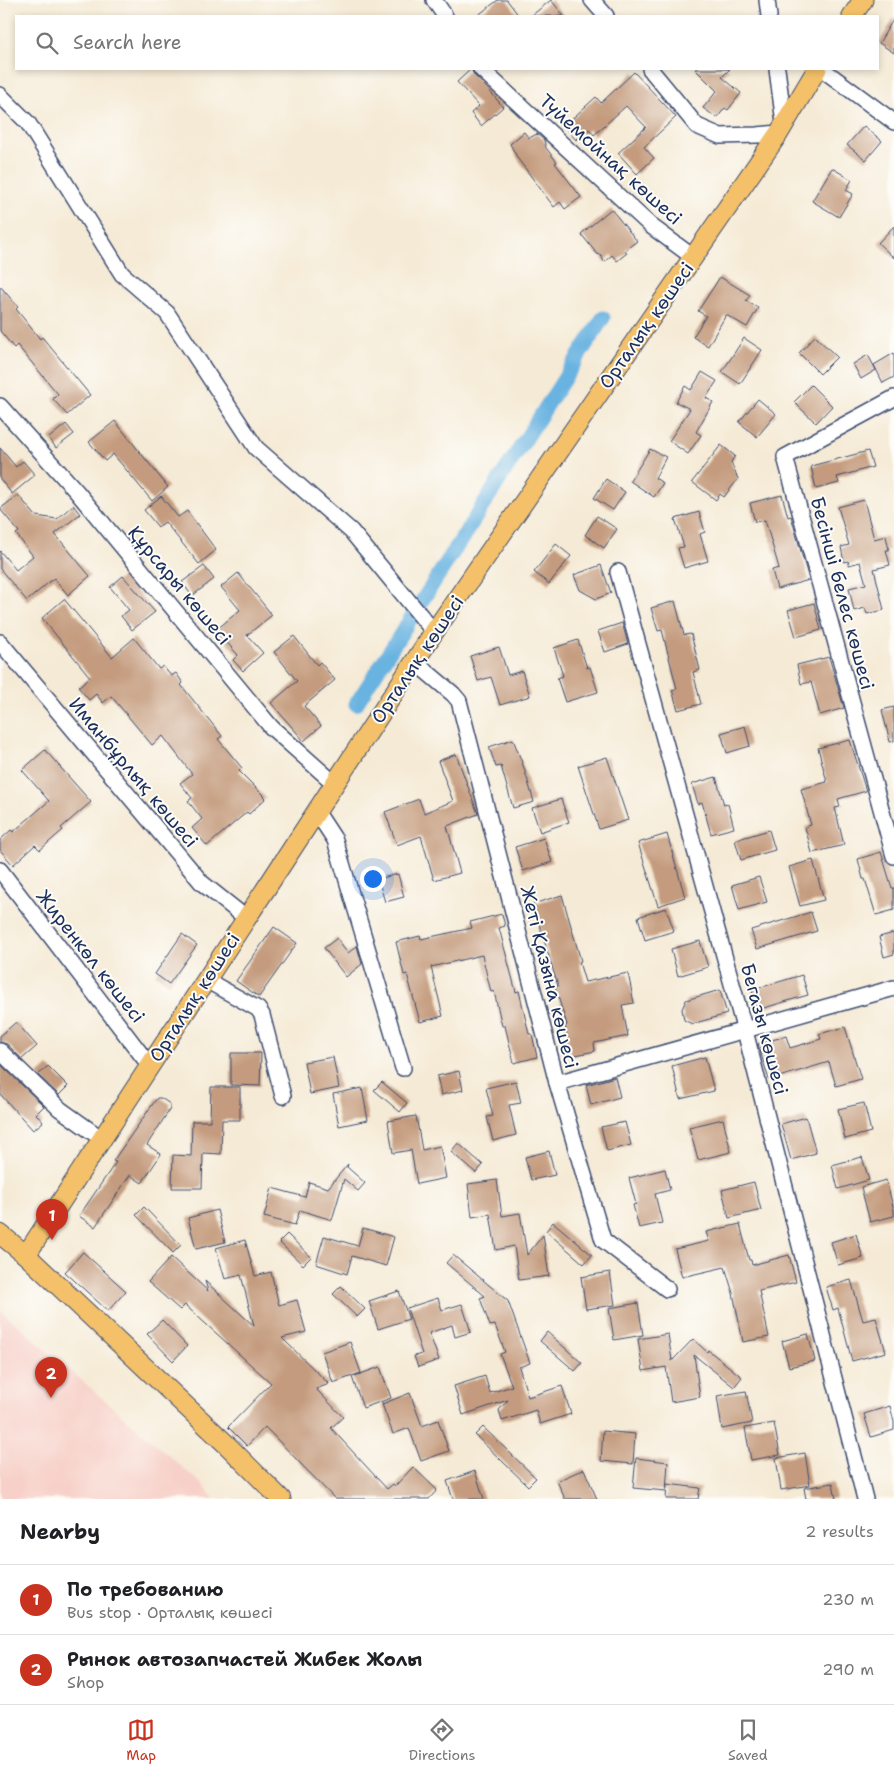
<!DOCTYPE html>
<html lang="en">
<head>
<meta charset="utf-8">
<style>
	:root { --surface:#fff; --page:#f2f2f2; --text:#202124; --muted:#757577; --line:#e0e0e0; --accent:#c8321e }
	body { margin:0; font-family:"Shantell Sans",sans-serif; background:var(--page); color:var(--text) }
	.you { position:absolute; left:372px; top:878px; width:18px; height:18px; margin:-12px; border:4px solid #fff; border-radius:50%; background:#1a73e8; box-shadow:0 0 0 8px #1a73e833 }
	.badge { display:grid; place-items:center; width:32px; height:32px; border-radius:50%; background:var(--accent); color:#fff; font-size:16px; font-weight:700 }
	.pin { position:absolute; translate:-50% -41px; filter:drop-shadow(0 1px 2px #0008) }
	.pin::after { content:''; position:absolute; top:26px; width:18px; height:15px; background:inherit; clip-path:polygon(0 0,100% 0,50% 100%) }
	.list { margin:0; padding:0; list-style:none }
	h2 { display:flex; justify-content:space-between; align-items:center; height:65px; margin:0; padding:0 20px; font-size:21px }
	h2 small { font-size:16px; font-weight:400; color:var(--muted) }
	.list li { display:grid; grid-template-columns:32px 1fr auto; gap:15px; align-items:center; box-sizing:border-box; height:70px; padding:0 20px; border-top:1px solid var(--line) }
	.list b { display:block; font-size:19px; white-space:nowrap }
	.list p { margin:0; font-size:16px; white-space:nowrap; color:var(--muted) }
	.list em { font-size:16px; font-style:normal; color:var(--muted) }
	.icon { flex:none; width:28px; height:28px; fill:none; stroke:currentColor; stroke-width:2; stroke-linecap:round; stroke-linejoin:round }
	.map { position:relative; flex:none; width:894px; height:1499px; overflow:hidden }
	.search { position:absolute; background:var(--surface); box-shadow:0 2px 8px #0003; left:15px; right:15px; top:15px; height:55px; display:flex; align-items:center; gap:12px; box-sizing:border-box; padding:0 18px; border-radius:0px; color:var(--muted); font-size:19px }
	.sheet { height:205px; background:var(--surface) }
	nav { display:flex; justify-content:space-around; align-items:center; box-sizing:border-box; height:70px; border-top:1px solid var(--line); background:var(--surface); font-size:14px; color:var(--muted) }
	nav a { display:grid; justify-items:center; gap:2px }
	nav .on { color:var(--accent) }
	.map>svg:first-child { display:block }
</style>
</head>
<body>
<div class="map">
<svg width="894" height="1499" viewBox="0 0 894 1499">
	<rect width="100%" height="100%" fill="#fdfcf7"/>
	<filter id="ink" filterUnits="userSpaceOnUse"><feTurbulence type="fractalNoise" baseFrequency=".02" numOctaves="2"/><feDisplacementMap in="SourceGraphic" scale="10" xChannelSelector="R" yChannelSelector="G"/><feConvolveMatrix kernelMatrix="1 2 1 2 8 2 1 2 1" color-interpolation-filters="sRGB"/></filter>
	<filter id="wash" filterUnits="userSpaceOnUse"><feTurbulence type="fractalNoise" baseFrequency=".0096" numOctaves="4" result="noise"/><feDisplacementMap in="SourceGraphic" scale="20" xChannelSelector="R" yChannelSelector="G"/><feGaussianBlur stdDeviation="1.12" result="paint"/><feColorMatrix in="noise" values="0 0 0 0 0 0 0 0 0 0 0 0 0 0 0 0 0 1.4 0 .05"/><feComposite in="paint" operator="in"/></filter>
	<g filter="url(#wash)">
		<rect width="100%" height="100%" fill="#f5ead5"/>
		<!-- built -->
		<path fill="#f7d1c9" d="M0 1310 204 1486 214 1499H0Z"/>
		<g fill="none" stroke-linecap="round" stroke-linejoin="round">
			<!-- canal -->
			<path stroke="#69b3e1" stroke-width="15" d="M356 704 603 318"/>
		</g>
		<g id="blocks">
			<!-- building -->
			<g fill="#c49b7e">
				<path d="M498 0H507L519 16H477Z"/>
				<path d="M551 0 564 16H531Z"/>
				<path d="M894 18V53L879 43Z"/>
				<path d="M471 69 475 76 488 89 503 107 481 126 471 113 479 106 457 82Z"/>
				<path d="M695 69H730L722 77 741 93 728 110 725 108 717 118 703 108 717 91Z"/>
				<path d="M634 72 676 117 644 147 654 158 637 174 618 153 646 127 626 106 594 135 589 129 576 140 564 126 596 97 601 103Z"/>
				<path d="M864 126 882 141 866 160 847 145Z"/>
				<path d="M524 132 529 138 537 134 544 140 546 148 557 162 555 163 581 197 565 209 560 202 554 207 518 159 510 144Z"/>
				<path d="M832 168 852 180 846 190 853 194 839 217 812 201Z"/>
				<path d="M611 209 637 241 625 250 627 253 617 261 612 255 604 262 601 255 597 254 581 234Z"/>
				<path d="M894 226V258L878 243Z"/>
				<path d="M720 277 750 295 746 301 758 308 747 327 726 315 708 346 693 337 706 316 698 311Z"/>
				<path d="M0 286 18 307 16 309 40 339 42 337 90 395 67 415 53 399 58 394 17 345 14 348 0 331Z"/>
				<path d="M815 336 837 357 820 374 799 353Z"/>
				<path d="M744 338 762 350 740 384 722 372Z"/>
				<path d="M894 353V377L883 383 874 365Z"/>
				<path d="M868 355 876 370 861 379 853 364Z"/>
				<path d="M702 372 717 381 706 398 713 402 696 432 701 435 688 454 669 441 690 409 676 402 685 386 691 390Z"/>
				<path d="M811 385 832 406 816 423 794 402Z"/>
				<path d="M758 399 776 414 757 437 739 422Z"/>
				<path d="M115 421 168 487 152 501 113 454 105 461 89 442Z"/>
				<path d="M66 424 74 434 56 448 49 438Z"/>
				<path d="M721 445 735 456 731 462 738 479 724 497 720 494 716 500 692 482Z"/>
				<path d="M0 448 16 467 23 461 35 475 12 494 0 479Z"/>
				<path d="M650 449 666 457 655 478 663 483 654 497 630 481Z"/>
				<path d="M868 451 873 467 837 477 839 483 816 489 811 466Z"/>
				<path d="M606 479 625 492 613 510 594 498Z"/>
				<path d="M18 495 36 516 57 519 73 505 80 514 55 534 90 576 68 595 54 578 27 601 0 569V551L16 570 33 556 16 534 19 532 0 509Z"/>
				<path d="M782 495 788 517 791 516 809 580 777 589 772 570 779 568 765 520 755 522 750 503Z"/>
				<path d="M161 496 178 517 187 511 216 550 199 564 165 522 158 527 144 510Z"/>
				<path d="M864 500 874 539 886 536 889 550H886L890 565 874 569 884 610 867 614 865 608 854 611 849 588 866 584 860 562 849 565 848 561 844 562 841 547 849 545 838 507Z"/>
				<path d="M699 512 705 532 700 534 708 561 684 568 678 548 684 547 675 519Z"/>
				<path d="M597 516 617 529 604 548 585 535Z"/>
				<path d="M556 544 571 556 549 584 534 572Z"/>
				<path d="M601 565 611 593 596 599 580 590 574 575Z"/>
				<path d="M204 566 214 579 192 596 182 582Z"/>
				<path d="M238 573 272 615 247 635 263 653 243 671 233 660 238 655 216 630 240 610 221 587Z"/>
				<path d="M123 576 155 612 132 630 121 616 129 610 110 587Z"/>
				<path d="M64 599 112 657 134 638 159 669 163 666 171 676 176 673 183 683 181 685 222 736 218 739 242 768 239 771 266 798 249 814 247 812 207 846 192 828 202 819 188 801 192 798 180 783 192 774 163 736 152 745 111 696 103 703 96 694 89 700 78 687 90 677 42 618Z"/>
				<path d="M675 601 684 635 691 634 700 670 693 672 701 704 678 710 672 690 677 689 662 630 658 631 651 608Z"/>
				<path d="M814 603 821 630 796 637 788 610Z"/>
				<path d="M622 623 628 644 605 652 598 631Z"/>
				<path d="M294 636 317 665 320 662 335 680 304 706 321 726 304 741 271 703 297 681 274 652Z"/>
				<path d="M578 640 587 668 590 667 598 692 565 702 557 678 563 676 554 648Z"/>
				<path d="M499 647 508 675 522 671 530 696 500 705 491 677 478 681 470 656Z"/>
				<path d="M829 657 844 708 820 715 811 682 801 684 797 665Z"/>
				<path d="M894 707V741L890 742 882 710Z"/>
				<path d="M745 726 750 746 727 753 721 733Z"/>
				<path d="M513 739 524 768 534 802 513 808 501 766 496 767 489 747Z"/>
				<path d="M850 740 866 791 838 799 840 807 835 808 844 845 812 853 805 827 811 825 801 789 827 782 818 748Z"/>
				<path d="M45 750 91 802 61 828 63 830 40 850 35 845 13 865 0 850V840L11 830 13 832 49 801 22 770Z"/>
				<path d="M456 754 478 814 447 826 460 873 434 880 421 836 397 845 385 812 419 799 424 813 453 801 438 761Z"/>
				<path d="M607 757 628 820 599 829 578 766Z"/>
				<path d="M716 777 724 805 728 804 734 828 711 834 702 802 698 804 692 784Z"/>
				<path d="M561 799 569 822 540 832 532 808Z"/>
				<path d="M769 830 775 850 741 860 735 840Z"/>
				<path d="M667 834 685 897 658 906 638 843Z"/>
				<path d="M544 838 552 862 523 871 515 847Z"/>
				<path d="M881 852 892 888H894V910L876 915 865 879H863L858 859Z"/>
				<path d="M813 860 824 900 800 906 789 867Z"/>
				<path d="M398 874 404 897 385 902 378 879Z"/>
				<path d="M759 877 767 902 739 910 732 885Z"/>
				<path d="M562 895 581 961 579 962 585 982 628 973 634 1003 622 1005 628 1036 594 1043 595 1051 571 1056 565 1026 567 1025 555 987 558 986 533 904Z"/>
				<path d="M666 908 674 931 645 940 638 917Z"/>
				<path d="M811 912 817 931 757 949 751 930Z"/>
				<path d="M502 914 505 926 499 928 516 992 519 991 529 1034H532L537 1057 514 1063 505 1026H502L494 991 491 992 482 955 431 967 443 1016 420 1022 407 974 404 975 396 942 420 936 421 939 472 928 470 922Z"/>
				<path d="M274 927 297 943 259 997 236 981Z"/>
				<path d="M894 933V954L884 957 879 937Z"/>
				<path d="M182 934 197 945 169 984 155 974Z"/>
				<path d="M337 938 348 953 357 946 362 964 346 977 324 948Z"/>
				<path d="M700 941 708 967 678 976 671 949Z"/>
				<path d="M802 975 808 995 757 1010 752 990Z"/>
				<path d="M720 990 727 1014 692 1024 684 1020 682 1009 686 1000Z"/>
				<path d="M16 1022 37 1046 22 1059 7 1044 0 1042V1036Z"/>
				<path d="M845 1027 861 1079 836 1086 829 1062 769 1080 758 1044 786 1036 790 1048 821 1039 819 1034Z"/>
				<path d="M231 1053H261L260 1086 231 1085Z"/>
				<path d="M333 1057 339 1088 310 1094 304 1062Z"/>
				<path d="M705 1057 714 1091 680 1099 672 1066Z"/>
				<path d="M0 1064 44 1106 36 1114 43 1122 33 1130 0 1094Z"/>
				<path d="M48 1066 68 1086 59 1095 38 1075Z"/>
				<path d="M459 1071 463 1090 441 1095 437 1076Z"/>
				<path d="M615 1077 620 1097 591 1105 586 1085Z"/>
				<path d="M516 1081 521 1103 509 1105 516 1135 493 1141 487 1117 493 1116 486 1088Z"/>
				<path d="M382 1082 407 1103 400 1112 374 1090Z"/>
				<path d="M211 1087H240V1120H222L221 1154 203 1153 202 1188H172L173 1155 191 1156 192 1121H210Z"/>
				<path d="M362 1088 368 1120 339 1126 333 1094Z"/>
				<path d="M157 1098H161L170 1104V1109L147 1145 161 1154 142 1183 130 1175 95 1227 79 1216 116 1162 113 1161Z"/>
				<path d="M864 1103 871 1132 845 1139 838 1109Z"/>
				<path d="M416 1116 422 1150 440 1146 446 1178 417 1184 411 1150 393 1153 388 1121Z"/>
				<path d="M806 1117 816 1153 791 1160 781 1124Z"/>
				<path d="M723 1119 731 1152 698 1160 689 1127Z"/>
				<path d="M625 1122 631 1145 607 1151 601 1127Z"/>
				<path d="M458 1143 483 1165 476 1173 451 1152Z"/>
				<path d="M549 1151 555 1175 531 1180 525 1157Z"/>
				<path d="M862 1157 869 1180 838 1189 832 1165Z"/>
				<path d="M348 1164 347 1167 365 1183 358 1191 344 1179 332 1220 300 1210 295 1225 264 1217 272 1188 305 1197 309 1182 328 1188Z"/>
				<path d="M665 1169 670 1190 655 1194 662 1223 639 1228 633 1205 636 1204 629 1178Z"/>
				<path d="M497 1180 502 1216 520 1213 527 1255 543 1235 549 1276 519 1280 514 1246 496 1250 490 1214 472 1217 468 1184Z"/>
				<path d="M886 1180 894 1210V1216L870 1222 861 1187Z"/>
				<path d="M754 1182 761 1210 729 1218 722 1190Z"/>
				<path d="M144 1207 181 1245 173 1253 136 1215Z"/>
				<path d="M217 1210 225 1242 196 1249 188 1218Z"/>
				<path d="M553 1222 592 1255 584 1264 546 1231Z"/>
				<path d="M740 1224 749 1260H751L752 1265 789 1255 796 1282 759 1291 769 1337 743 1342 733 1293 725 1267 682 1277 675 1249 709 1241 706 1232Z"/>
				<path d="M363 1228 394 1237 386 1266 352 1256 347 1274 316 1264 324 1236 358 1246Z"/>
				<path d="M287 1234 311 1257 303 1265 279 1242Z"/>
				<path d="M856 1234 863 1258 838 1265 831 1242Z"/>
				<path d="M245 1240 255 1276 271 1272 279 1305 297 1300 306 1332 282 1338 329 1384 316 1389 343 1417 331 1428 387 1489 393 1484 395 1486 413 1467 437 1490 429 1499H335L265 1427 247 1446 228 1427 271 1383 185 1305 180 1310 148 1282 171 1257 208 1291 205 1281 254 1326 241 1275 225 1279 216 1248Z"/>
				<path d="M83 1252 126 1291 108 1311 65 1272Z"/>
				<path d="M453 1255 508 1301 530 1363 519 1367 528 1397 562 1386 571 1414 540 1424 536 1410 502 1421 499 1410 508 1400 463 1415 454 1386 485 1376 490 1393 512 1386 500 1354 505 1352 495 1325 490 1326 480 1298 485 1296 446 1263Z"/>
				<path d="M610 1272 615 1305 586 1309 581 1277Z"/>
				<path d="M851 1280 863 1321 876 1318 886 1352 852 1361 838 1308 833 1310 826 1287Z"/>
				<path d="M341 1286 365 1309 357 1317 333 1294Z"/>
				<path d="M399 1291 409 1319 378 1329 369 1301Z"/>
				<path d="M438 1298 442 1310 462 1304 471 1332 455 1337 452 1325 429 1333 439 1360 418 1367 414 1356 422 1354 407 1308Z"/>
				<path d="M638 1303 643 1335 614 1340 609 1308Z"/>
				<path d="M162 1320 187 1346 173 1361 147 1334Z"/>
				<path d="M547 1332 582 1363 575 1371 540 1341Z"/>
				<path d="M668 1334 672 1361 693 1339 707 1352 708 1350 742 1377 734 1387 694 1355 700 1397 671 1402 666 1367 643 1371 638 1339Z"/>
				<path d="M808 1334 815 1361 789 1367 782 1341Z"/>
				<path d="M350 1342 361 1373 333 1383 322 1352Z"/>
				<path d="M380 1367 391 1398 363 1408 352 1377Z"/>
				<path d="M746 1391 752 1423 722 1429 717 1396Z"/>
				<path d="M410 1393 422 1426 438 1420 449 1451 421 1461 409 1428 393 1434 382 1404Z"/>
				<path d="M890 1406 894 1422V1430L871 1437 864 1414Z"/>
				<path d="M774 1423 780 1455 751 1460 745 1428Z"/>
				<path d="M483 1427 536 1478 528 1486 475 1435Z"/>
				<path d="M603 1431 635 1434 633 1464 601 1461Z"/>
				<path d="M805 1453 810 1485 781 1490 776 1458Z"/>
				<path d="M636 1458 668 1462 666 1491 633 1488Z"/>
				<path d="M584 1469 597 1499H565L557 1481Z"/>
				<path d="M475 1471 484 1499H453L447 1481Z"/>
				<path d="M833 1483 836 1499H806L804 1488Z"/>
				<path d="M667 1484 700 1488 698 1499H666Z"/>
			</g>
		</g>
	</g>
	<g filter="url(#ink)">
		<use href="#blocks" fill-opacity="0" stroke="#3c4b70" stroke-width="1"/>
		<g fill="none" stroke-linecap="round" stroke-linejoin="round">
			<defs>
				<g id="minor">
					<path d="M434 0 445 16"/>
					<path d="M592 0 606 16"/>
					<path d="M767 0 769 16"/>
					<path d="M481 69 651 226 693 257"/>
					<path d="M650 69 697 126 720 136 757 135 779 133"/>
					<path d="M777 69 784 123"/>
					<path d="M822 69 894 122"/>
					<path d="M0 95 28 123 122 274 167 313 256 448 351 531 434 632"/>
					<path d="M894 398 785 457 894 856"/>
					<path d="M0 406 77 492 271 727 335 784"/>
					<path d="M618 572 745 1031 865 1499"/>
					<path d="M0 642 202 883 246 918"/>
					<path d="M415 662 453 694 459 701 557 1083 603 1240 667 1289"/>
					<path d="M316 811 335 840 403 1068"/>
					<path d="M0 870 150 1066"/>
					<path d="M206 980 258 1009 262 1015 283 1096"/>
					<path d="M0 1051 60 1109 102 1139"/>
					<path d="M557 1083 894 988"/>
				</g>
				<g id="major">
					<path d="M852 16 863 0"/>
					<path d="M0 1234 26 1255 225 1443 281 1499"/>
					<path d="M26 1255 434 632 779 133 817 69"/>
				</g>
			</defs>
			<!-- minor casing -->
			<use href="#minor" stroke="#3c4b70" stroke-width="18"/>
			<!-- major casing -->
			<use href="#major" stroke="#3c4b70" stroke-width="21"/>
			<!-- minor -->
			<use href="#minor" stroke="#fff" stroke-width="15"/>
			<!-- major -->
			<use href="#major" stroke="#f4c16a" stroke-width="19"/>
		</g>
	</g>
	<g text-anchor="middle" stroke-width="4" stroke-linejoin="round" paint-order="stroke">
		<!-- street labels -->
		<g font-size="19" fill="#1b2f5e" stroke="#fdfcf7">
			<text transform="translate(611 159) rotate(42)" y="7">Түйемойнақ көшесі</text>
			<text transform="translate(646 325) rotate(-55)" y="7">Орталық көшесі</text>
			<text transform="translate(180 585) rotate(50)" y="7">Құрсары көшесі</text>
			<text transform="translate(843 593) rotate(75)" y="7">Бесінші белес көшесі</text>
			<text transform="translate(417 659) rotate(-56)" y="7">Орталық көшесі</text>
			<text transform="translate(134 772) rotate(50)" y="7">Иманбұрлық көшесі</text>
			<text transform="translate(91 956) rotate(52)" y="7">Жиренкөл көшесі</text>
			<text transform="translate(550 977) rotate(76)" y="7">Жеті Қазына көшесі</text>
			<text transform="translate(194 997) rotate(-57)" y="7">Орталық көшесі</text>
			<text transform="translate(765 1029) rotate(75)" y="7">Бегазы көшесі</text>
		</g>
	</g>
</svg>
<div class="you"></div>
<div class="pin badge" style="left:52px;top:1240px">1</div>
<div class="pin badge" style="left:51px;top:1398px">2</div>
<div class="search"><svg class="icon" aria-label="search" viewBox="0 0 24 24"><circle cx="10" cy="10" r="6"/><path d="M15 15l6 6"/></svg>Search here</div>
</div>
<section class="sheet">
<h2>Nearby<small>2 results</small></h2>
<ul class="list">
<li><span class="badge">1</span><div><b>По требованию</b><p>Bus stop · Орталық көшесі</p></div><em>230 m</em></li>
<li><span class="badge">2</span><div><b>Рынок автозапчастей Жибек Жолы</b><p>Shop</p></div><em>290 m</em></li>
</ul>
</section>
<nav>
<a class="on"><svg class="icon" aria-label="map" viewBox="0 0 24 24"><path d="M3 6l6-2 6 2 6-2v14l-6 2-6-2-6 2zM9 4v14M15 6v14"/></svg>Map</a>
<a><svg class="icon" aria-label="directions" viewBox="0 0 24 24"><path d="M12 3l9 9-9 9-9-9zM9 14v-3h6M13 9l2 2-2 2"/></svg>Directions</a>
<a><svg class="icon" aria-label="saved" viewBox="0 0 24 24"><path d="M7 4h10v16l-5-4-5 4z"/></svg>Saved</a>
</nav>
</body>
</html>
